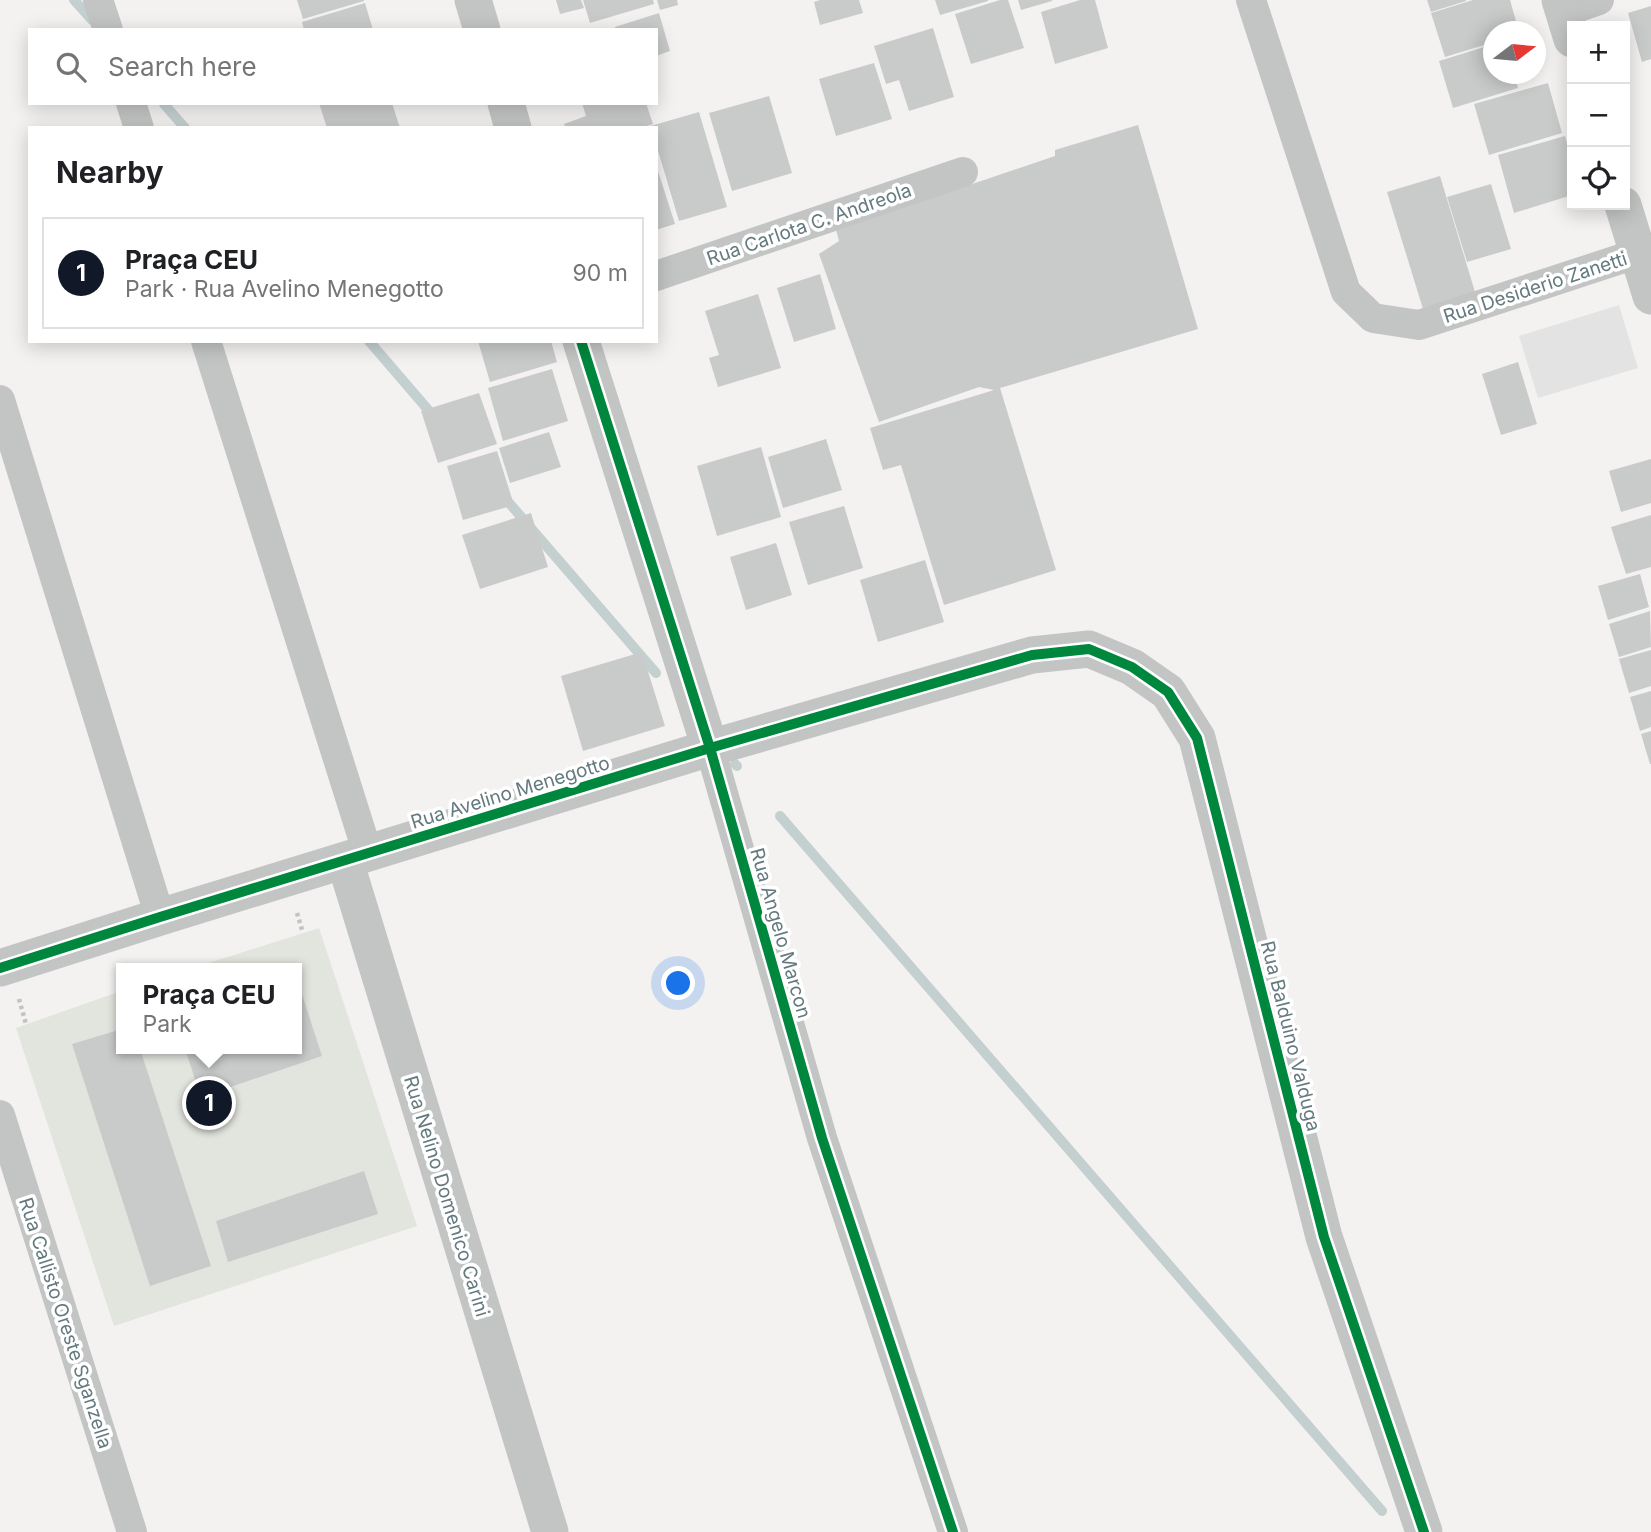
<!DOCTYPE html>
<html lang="en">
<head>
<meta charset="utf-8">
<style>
	:root { --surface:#fff; --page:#f2f2f2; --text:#202124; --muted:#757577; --line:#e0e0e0; --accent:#111827 }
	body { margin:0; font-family:Inter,sans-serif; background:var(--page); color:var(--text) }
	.controls { position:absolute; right:21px; top:21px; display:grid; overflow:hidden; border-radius:0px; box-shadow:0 4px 18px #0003 }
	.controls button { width:63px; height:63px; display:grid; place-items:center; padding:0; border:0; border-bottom:2px solid var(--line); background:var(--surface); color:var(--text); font:35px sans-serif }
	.compass { position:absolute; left:1483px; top:21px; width:63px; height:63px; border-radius:50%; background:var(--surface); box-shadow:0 4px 18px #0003; rotate:74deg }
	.you { position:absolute; left:679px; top:984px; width:24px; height:24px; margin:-18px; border:5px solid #fff; border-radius:50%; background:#1a73e8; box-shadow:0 0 0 10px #1a73e833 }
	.badge { display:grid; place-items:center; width:46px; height:46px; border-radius:50%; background:var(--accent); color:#fff; font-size:23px; font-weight:700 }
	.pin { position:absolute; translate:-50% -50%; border:4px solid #fff; box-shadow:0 2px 7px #0006 }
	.popup { position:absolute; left:116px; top:963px; width:186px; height:91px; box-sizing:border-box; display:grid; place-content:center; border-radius:0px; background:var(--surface); filter:drop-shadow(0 2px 5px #0005); font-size:23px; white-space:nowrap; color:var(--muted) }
	.popup b { font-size:26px; color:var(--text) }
	.popup::after { content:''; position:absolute; left:50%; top:100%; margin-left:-14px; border:14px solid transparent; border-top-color:var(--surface) }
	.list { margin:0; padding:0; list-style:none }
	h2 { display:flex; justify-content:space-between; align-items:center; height:91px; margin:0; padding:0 28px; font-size:30px }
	h2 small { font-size:23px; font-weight:400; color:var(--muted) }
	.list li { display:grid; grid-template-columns:46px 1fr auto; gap:21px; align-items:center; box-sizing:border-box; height:112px; margin:0 14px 14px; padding:0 14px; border:2px solid var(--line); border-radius:0px }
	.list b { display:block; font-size:26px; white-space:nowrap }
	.list p { margin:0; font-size:23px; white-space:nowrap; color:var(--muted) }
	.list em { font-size:23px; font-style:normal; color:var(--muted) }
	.icon { flex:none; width:38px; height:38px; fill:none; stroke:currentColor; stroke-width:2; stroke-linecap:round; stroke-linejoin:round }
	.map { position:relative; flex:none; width:1651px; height:1532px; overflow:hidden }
	.search { position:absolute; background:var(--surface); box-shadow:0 4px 18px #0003; left:28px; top:28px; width:630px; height:77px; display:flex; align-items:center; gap:18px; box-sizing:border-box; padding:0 24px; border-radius:0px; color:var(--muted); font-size:26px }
	.panel { position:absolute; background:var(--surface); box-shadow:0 4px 18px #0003; left:28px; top:126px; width:630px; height:217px; border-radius:0px }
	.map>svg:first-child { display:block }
</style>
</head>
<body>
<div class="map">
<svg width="1651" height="1532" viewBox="0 0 1651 1532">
	<rect width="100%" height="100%" fill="#f3f2f0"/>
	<!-- built -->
	<path fill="#e3e3e3" d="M1619 305 1638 368 1538 398 1519 336Z"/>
	<!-- green -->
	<path fill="#e2e4de" d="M319 928 417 1226 114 1326 16 1028 121 991 122 1049H296V968H193Z"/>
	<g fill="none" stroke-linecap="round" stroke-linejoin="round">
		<!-- stream -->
		<g stroke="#c4d0d0" stroke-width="10">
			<path d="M74 0 92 20"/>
			<path d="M164 104 185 128"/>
			<path d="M369 341 436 419"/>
			<path d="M504 497 656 673"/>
			<path d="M735 764 737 766"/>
			<path d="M780 816 1382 1511"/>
		</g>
	</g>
	<!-- building -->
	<g fill="#c9cbcb">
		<path d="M297 0H364V1L303 19Z"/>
		<path d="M556 0H581L584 8 560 14Z"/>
		<path d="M583 0H653L654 4 590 23Z"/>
		<path d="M657 0H677L678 5 660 10Z"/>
		<path d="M820 0H859L863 13 820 25 814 2Z"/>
		<path d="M935 0H988V1L940 15Z"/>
		<path d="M1000 0H1008L1024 48 971 64 955 14Z"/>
		<path d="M1018 0H1052V1L1021 10Z"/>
		<path d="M1080 0H1095L1108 48 1055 64 1041 12Z"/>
		<path d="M1427 0H1466V1L1431 12Z"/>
		<path d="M1473 0H1510L1519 32H1494V42L1445 57 1431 13Z"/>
		<path d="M365 3 373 30H304L302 22Z"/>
		<path d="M1651 6V59L1642 62 1628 13Z"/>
		<path d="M659 13 670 51 656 56V30H615V27Z"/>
		<path d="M933 28 954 97 909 111 899 80 886 84 874 46Z"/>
		<path d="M1494 44V74H1514L1518 88 1453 108 1439 61Z"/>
		<path d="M874 63 892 119 836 136 819 79Z"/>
		<path d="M1548 83 1562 133 1489 155 1474 104Z"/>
		<path d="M769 96 792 173 732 191 709 113Z"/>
		<path d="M319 103H392L400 128H327Z"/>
		<path d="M582 103H646L653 124 641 128H565L564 124 586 116Z"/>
		<path d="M699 112 727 207 679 221 656 144V128L647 127Z"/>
		<path d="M1138 125 1198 329 1000 388 1056 570 944 605 901 465 883 470 870 428 994 390 979 387 879 422 819 254 839 241 836 230 1055 156V150Z"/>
		<path d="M1565 136 1572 161V195L1514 213 1498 155Z"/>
		<path d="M656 165 675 224 656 230Z"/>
		<path d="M1440 176 1475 292 1423 309 1387 192Z"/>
		<path d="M1491 184 1511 249 1467 262 1447 197Z"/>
		<path d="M820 274 836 329 794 342 777 288Z"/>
		<path d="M758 294 781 368 718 387 709 358 719 355 705 311Z"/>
		<path d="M478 341H551L557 362 490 382Z"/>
		<path d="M1518 362 1537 424 1501 435 1482 374Z"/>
		<path d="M552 369 568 421 503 441 488 388Z"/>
		<path d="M479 393 497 444 438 463 421 411Z"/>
		<path d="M549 432 561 467 510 483 499 448Z"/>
		<path d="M826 439 842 490 783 508 768 457Z"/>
		<path d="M761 447 781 517 717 536 697 466Z"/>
		<path d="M497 451 514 505 463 520 447 466Z"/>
		<path d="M1651 459V503L1621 512 1609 471Z"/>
		<path d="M844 506 863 568 808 585 789 522Z"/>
		<path d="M531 513 548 567 480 589 462 535Z"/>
		<path d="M1651 515V567L1626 574 1611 527Z"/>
		<path d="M776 543 792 595 746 610 730 557Z"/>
		<path d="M925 560 944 622 878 642 860 580Z"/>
		<path d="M1640 574 1649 607 1608 620 1598 586Z"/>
		<path d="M1650 611 1651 647 1619 657 1609 624Z"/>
		<path d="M1651 650V686L1629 693 1619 659Z"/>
		<path d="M642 652 665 726 583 751 561 676Z"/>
		<path d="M1651 691V727L1640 731 1630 697Z"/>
		<path d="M1651 731V764H1650L1641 734Z"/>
		<path d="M297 979 322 1056 201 1097 185 1049H297Z"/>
		<path d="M122 1029V1049H140L211 1266 150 1286 72 1044Z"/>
		<path d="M364 1171 378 1214 228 1262 216 1221Z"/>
	</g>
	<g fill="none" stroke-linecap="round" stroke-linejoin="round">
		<!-- path -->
		<g stroke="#c2c3c4" stroke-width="4.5" stroke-dasharray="3.5 3.5" stroke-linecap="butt">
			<path d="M297 913 303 933"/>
			<path d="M19 999 26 1024"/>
		</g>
		<!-- minor -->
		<g stroke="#c3c5c5" stroke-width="30">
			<path d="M98 0 108 30"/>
			<path d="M1251 0 1346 292 1373 318 1419 325 1651 249"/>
			<path d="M1564 12 1599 0"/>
			<path d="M131 103 139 128"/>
			<path d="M656 276 963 172"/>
			<path d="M206 341 368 854"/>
			<path d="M0 400 160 917"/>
			<path d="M710 748 822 1138 953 1532"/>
			<path d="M0 1115 132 1532"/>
		</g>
		<!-- tertiary -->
		<g stroke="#c3c5c5" stroke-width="37">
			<path d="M473 0 482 30"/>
			<path d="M1560 0 1572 39"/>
			<path d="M506 103 513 128"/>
			<path d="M1623 205 1651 296"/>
			<path d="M581 341 710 748"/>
			<path d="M345 861 550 1532"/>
			<path d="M0 968 160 917 710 748 1032 655 1089 649 1132 667 1168 692 1197 738 1324 1237 1424 1532"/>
		</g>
		<defs>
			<g id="cycleway">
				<path d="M581 341 710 748 822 1138 953 1532"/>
				<path d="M0 968 160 917 710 748 1032 655 1089 649 1132 667 1168 692 1197 738 1324 1237 1424 1532"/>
			</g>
		</defs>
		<!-- cycleway casing -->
		<use href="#cycleway" stroke="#fff" stroke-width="15"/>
		<!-- cycleway -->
		<use href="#cycleway" stroke="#00873e" stroke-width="10"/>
	</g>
	<g text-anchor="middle" stroke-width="7" stroke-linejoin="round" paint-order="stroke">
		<!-- street labels -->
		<g font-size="19" fill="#647a7f" stroke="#fff">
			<text transform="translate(809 224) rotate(-19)" y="7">Rua Carlota C. Andreola</text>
			<text transform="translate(1535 287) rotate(-18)" y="7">Rua Desiderio Zanetti</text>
			<text transform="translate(510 792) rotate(-17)" y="7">Rua Avelino Menegotto</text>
			<text transform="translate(781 933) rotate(74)" y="7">Rua Angelo Marcon</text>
			<text transform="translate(1291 1036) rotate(76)" y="7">Rua Balduino Valduga</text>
			<text transform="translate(447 1196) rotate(73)" y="7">Rua Nelino Domenico Carini</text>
			<text transform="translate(66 1323) rotate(72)" y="7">Rua Callisto Oreste Sganzella</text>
		</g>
	</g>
</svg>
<div class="controls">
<button>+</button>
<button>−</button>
<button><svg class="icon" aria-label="locate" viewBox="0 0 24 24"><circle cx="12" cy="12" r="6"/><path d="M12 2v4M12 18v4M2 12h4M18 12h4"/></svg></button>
</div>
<svg class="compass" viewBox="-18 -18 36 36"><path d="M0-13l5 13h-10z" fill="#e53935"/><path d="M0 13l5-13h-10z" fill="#757577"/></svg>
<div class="you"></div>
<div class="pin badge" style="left:209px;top:1103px">1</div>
<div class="popup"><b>Praça CEU</b>Park</div>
<div class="search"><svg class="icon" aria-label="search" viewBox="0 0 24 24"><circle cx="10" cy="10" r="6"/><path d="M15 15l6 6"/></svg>Search here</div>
<section class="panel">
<h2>Nearby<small></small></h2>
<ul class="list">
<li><span class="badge">1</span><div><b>Praça CEU</b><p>Park · Rua Avelino Menegotto</p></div><em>90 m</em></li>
</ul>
</section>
</div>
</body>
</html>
